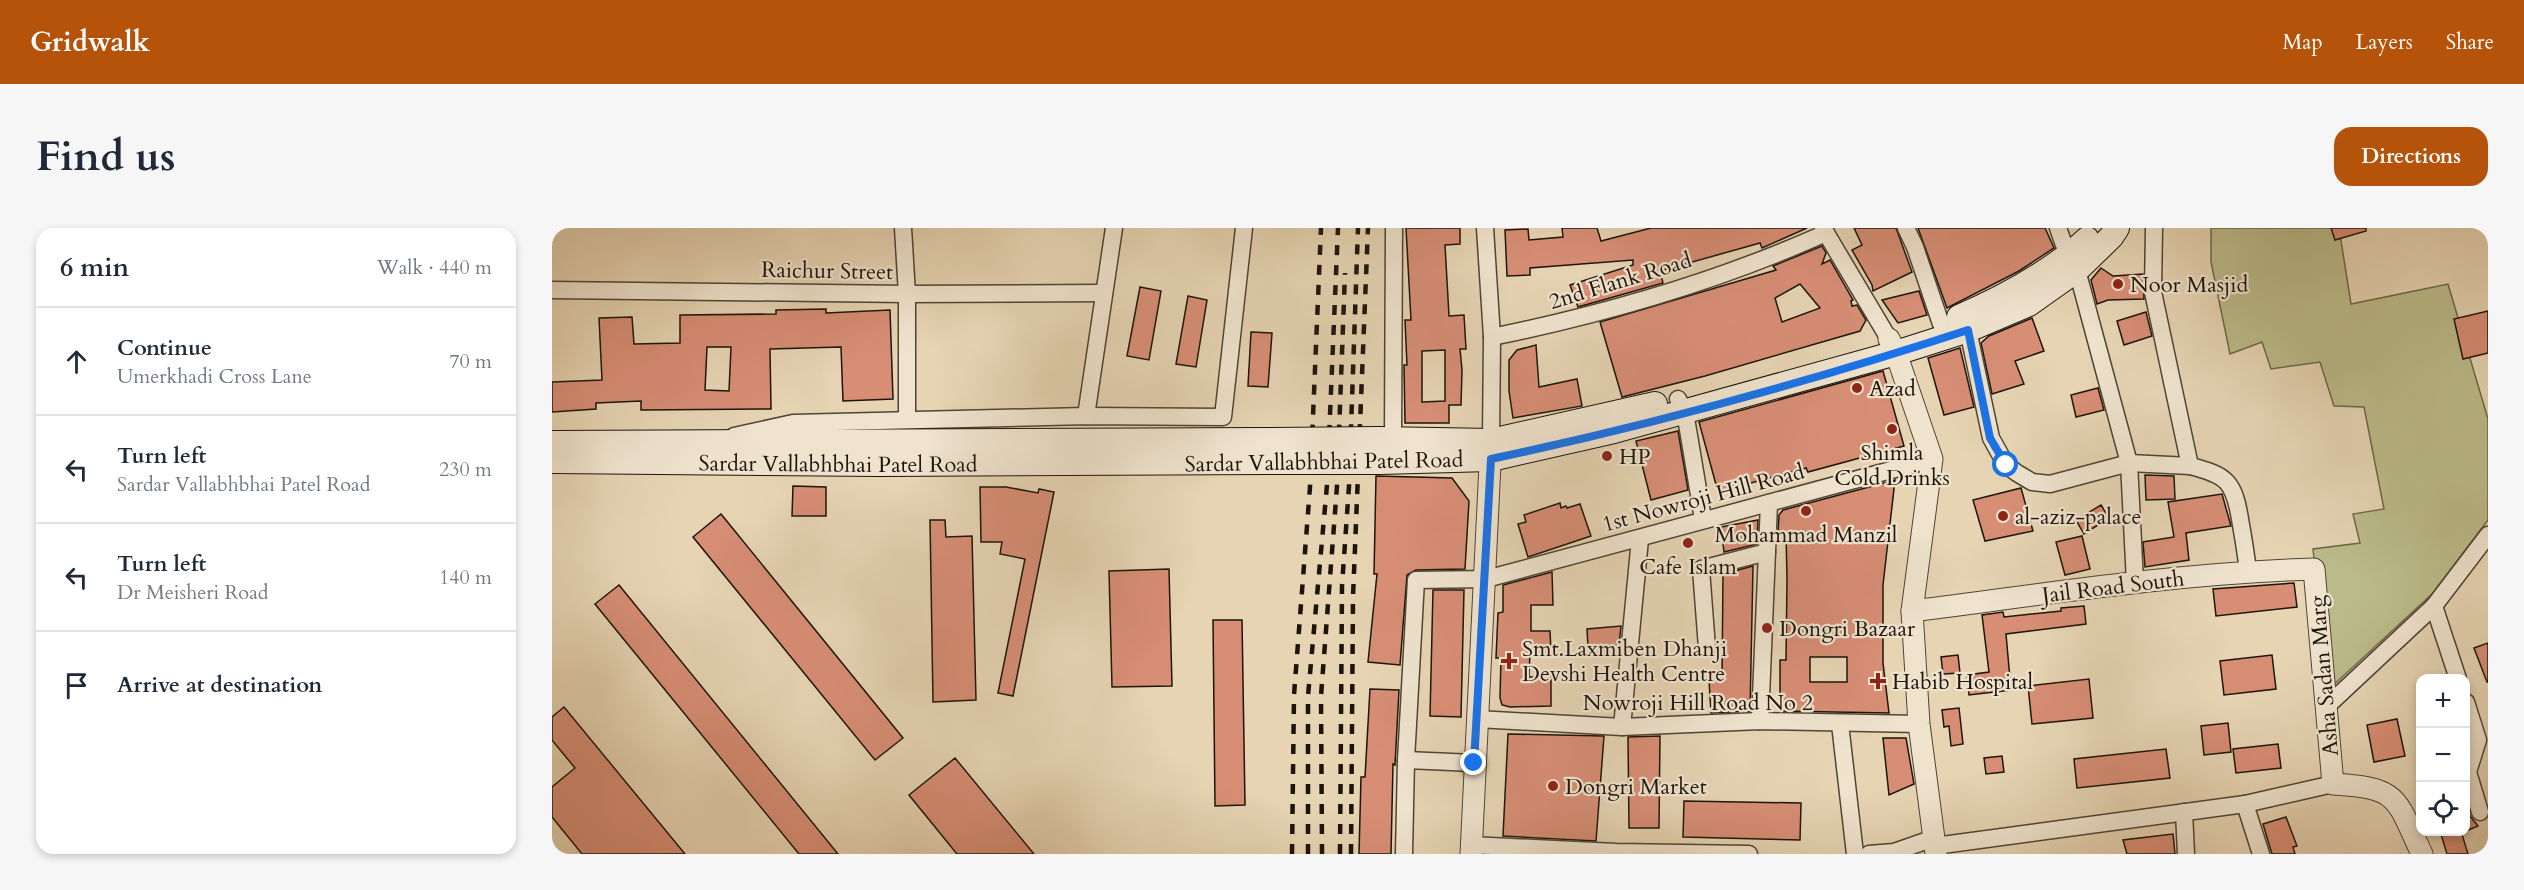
<!DOCTYPE html>
<html lang="en">
<head>
<meta charset="utf-8">
<style>
	:root { --surface:#fff; --page:#f6f6f7; --text:#1f2937; --muted:#747a83; --line:#e0e1e3; --accent:#b45309 }
	body { margin:0; font-family:Cardo,serif; background:var(--page); color:var(--text) }
	.controls { position:absolute; right:18px; bottom:18px; display:grid; overflow:hidden; border-radius:12px; box-shadow:0 3px 9px #0003 }
	.controls button { width:54px; height:54px; display:grid; place-items:center; padding:0; border:0; border-bottom:2px solid var(--line); background:var(--surface); color:var(--text); font:30px sans-serif }
	.stop { position:absolute; width:18px; height:18px; margin:-14px; border:4px solid #1a73e8; border-radius:50%; background:#fff }
	.stop.end { background:#1a73e8; border-color:#fff; box-shadow:0 2px 6px #0008 }
	.list { margin:0; padding:0; list-style:none }
	h2 { display:flex; justify-content:space-between; align-items:center; height:78px; margin:0; padding:0 24px; font-size:26px }
	h2 small { font-size:20px; font-weight:400; color:var(--muted) }
	.list li { display:grid; grid-template-columns:39px 1fr auto; gap:18px; align-items:center; box-sizing:border-box; height:108px; padding:0 24px; border-top:2px solid var(--line) }
	.list b { display:block; font-size:22px; white-space:nowrap }
	.list p { margin:0; font-size:20px; white-space:nowrap; color:var(--muted) }
	.list em { font-size:20px; font-style:normal; color:var(--muted) }
	.icon { flex:none; width:33px; height:33px; fill:none; stroke:currentColor; stroke-width:2; stroke-linecap:round; stroke-linejoin:round }
	.map { position:relative; flex:none; width:1936px; height:626px; overflow:hidden; border-radius:18px }
	header { display:flex; align-items:center; gap:36px; box-sizing:border-box; height:84px; padding:0 30px; background:var(--accent); color:#fff }
	header strong { font-size:28px }
	nav { display:flex; gap:33px; margin-inline-start:auto; font-size:21px }
	.intro { display:flex; align-items:center; justify-content:space-between; box-sizing:border-box; height:144px; padding:0 36px }
	h1 { margin:0; font-size:42px }
	.button { padding:15px 27px; border-radius:18px; background:var(--accent); color:#fff; font-size:21px; font-weight:700 }
	main { display:flex; gap:36px; padding:0 36px }
	aside { flex:1; background:var(--surface); border-radius:18px; box-shadow:0 3px 9px #0003 }
	.map>svg:first-child { display:block }
</style>
</head>
<body>
<header>
<strong>Gridwalk</strong>
<nav><a>Map</a><a>Layers</a><a>Share</a></nav>
</header>
<div class="intro"><h1>Find us</h1><a class="button">Directions</a></div>
<main>
<aside>
<h2>6 min<small>Walk · 440 m</small></h2>
<ul class="list">
<li><svg class="icon" aria-label="ahead" viewBox="0 0 24 24"><path d="M12 20V5M6 11l6-6 6 6"/></svg><div><b>Continue</b><p>Umerkhadi Cross Lane</p></div><em>70 m</em></li>
<li><svg class="icon" aria-label="left" viewBox="0 0 24 24"><path d="M17 20v-9H6M10 6l-5 5 5 5"/></svg><div><b>Turn left</b><p>Sardar Vallabhbhai Patel Road</p></div><em>230 m</em></li>
<li><svg class="icon" aria-label="left" viewBox="0 0 24 24"><path d="M17 20v-9H6M10 6l-5 5 5 5"/></svg><div><b>Turn left</b><p>Dr Meisheri Road</p></div><em>140 m</em></li>
<li><svg class="icon" aria-label="arrive" viewBox="0 0 24 24"><path d="M6 21V4h12l-3 4 3 4H6"/></svg><div><b>Arrive at destination</b></div></li>
</ul>
</aside>
<div class="map">
<svg width="1936" height="626" viewBox="0 0 1936 626">
	<rect width="100%" height="100%" fill="#e6d4b3"/>
	<filter id="stains"><feTurbulence type="fractalNoise" baseFrequency=".00333" numOctaves="4"/><feColorMatrix values="0 0 0 0 .2 0 0 0 0 .09 0 0 0 0 .02 0 0 0 .5 -.17"/></filter>
	<radialGradient id="worn" r=".72"><stop offset=".6" stop-color="#630" stop-opacity="0"/><stop offset="1" stop-color="#630" stop-opacity=".3"/></radialGradient>
	<!-- green -->
	<path fill="#bbbb89" stroke="#6c684a" stroke-width="1.5" d="M1659 0H1787L1799 76 1896 56 1936 191V292L1880 366 1775 463 1761 321 1808 315 1801 286 1832 281 1812 179 1782 178 1768 134 1719 141 1710 114 1678 126 1659 34Z"/>
	<!-- building -->
	<g fill="#d78e75" stroke="#1d150b" stroke-width="1.5" fill-rule="evenodd">
		<path d="M854 0H908V16L893 17 897 88 912 87 914 121H908L910 142 909 177H897V195H853L852 137H855L853 92H859ZM893 122V173L870 174V123Z"/>
		<path d="M1010 0H1045L1049 13 1099 0H1255L1210 20 1208 15 1108 43 1111 55 1026 79 1018 57 1081 37V32L978 40V47L955 48 953 2 976 1 977 12 1011 9Z"/>
		<path d="M1302 0H1344L1360 44 1321 63 1320 57 1300 22 1310 17Z"/>
		<path d="M1366 0H1493L1502 20 1467 43 1395 80Z"/>
		<path d="M1779 0H1814V3L1783 12Z"/>
		<path d="M1270 18 1274 25 1270 36 1278 32 1301 72 1299 73 1300 78 1305 77 1314 92 1308 103 1153 148 1070 169 1048 94 1224 42 1221 38ZM1248 56 1268 80 1230 94 1223 70Z"/>
		<path d="M1549 40 1561 48 1591 46 1592 71 1556 72 1545 76 1539 52Z"/>
		<path d="M588 59 609 63 597 132 575 128Z"/>
		<path d="M1367 63 1375 87 1346 95 1330 72Z"/>
		<path d="M636 68 655 72 644 139 624 136Z"/>
		<path d="M274 81V85L338 82 341 171 291 173 289 119 218 121 219 181 89 182V173L44 175V181L0 184V154L50 152 47 90 80 89 82 116 128 115V87L224 86V82ZM155 119H179L177 163 153 162Z"/>
		<path d="M1936 83V125L1911 131 1902 91Z"/>
		<path d="M1594 84 1600 108 1572 117 1565 93Z"/>
		<path d="M1480 90 1492 123 1463 133 1472 156 1440 166 1429 115 1437 108Z"/>
		<path d="M699 104 720 105 716 159 696 158Z"/>
		<path d="M984 117 987 159 1025 151 1030 178 961 190 957 163V132L965 122Z"/>
		<path d="M1408 120 1422 179 1392 187 1376 130Z"/>
		<path d="M1331 143 1352 218 1256 244 1254 240 1166 264 1147 194Z"/>
		<path d="M1546 160 1552 182 1524 189 1519 167Z"/>
		<path d="M1126 203 1136 262 1099 272 1084 213Z"/>
		<path d="M1593 247 1622 248 1623 271 1594 272Z"/>
		<path d="M824 248 900 250 917 273 913 341 864 342 855 347 848 437 816 434 825 346H822Z"/>
		<path d="M1343 252 1331 357V435L1337 485 1228 483V432H1234L1235 351 1234 305H1226L1227 287 1231 282ZM1258 429H1295V454H1258Z"/>
		<path d="M241 258 274 259V288H240Z"/>
		<path d="M428 259H454L486 265 487 261 502 264 461 468 446 465 473 331 448 326 450 314H429Z"/>
		<path d="M1469 260 1481 303 1433 313 1421 272Z"/>
		<path d="M1670 266 1679 298 1634 305 1637 332 1593 339 1591 314 1622 309 1616 274Z"/>
		<path d="M1008 275 1009 280 1014 278 1015 280 1028 276 1039 308 976 329 966 296 974 294 972 287Z"/>
		<path d="M1549 277 1557 290 1532 306 1524 292Z"/>
		<path d="M169 286 351 510 323 532 141 309Z"/>
		<path d="M378 292H393L394 309 420 308 424 472 381 474Z"/>
		<path d="M1206 292 1205 316 1172 324 1169 299Z"/>
		<path d="M1530 308 1538 341 1513 347 1504 314Z"/>
		<path d="M1201 338 1198 483 1159 485 1157 452H1170L1171 346Z"/>
		<path d="M617 341 620 458 560 459 557 343Z"/>
		<path d="M1000 344 1001 377H979V403H998L999 424H978L977 449H999V478L958 479 950 477 948 470 949 430H944L946 385 951 384V357Z"/>
		<path d="M1742 355 1745 379 1664 388 1661 361Z"/>
		<path d="M67 357 286 626H247L43 376Z"/>
		<path d="M881 362H912L909 489 878 488Z"/>
		<path d="M1532 378 1534 396 1454 406 1459 462 1417 467 1415 447 1437 444 1430 387 1451 384 1452 389 1509 383V380Z"/>
		<path d="M661 392H690L693 577 663 578Z"/>
		<path d="M1069 398 1066 426 1053 427V418L1036 419 1035 401Z"/>
		<path d="M1936 415V454H1935L1922 420Z"/>
		<path d="M1406 427 1408 445 1391 446 1389 429Z"/>
		<path d="M1720 427 1724 461 1672 467 1668 433Z"/>
		<path d="M1537 451 1541 490 1480 496 1476 458Z"/>
		<path d="M818 461 847 462 843 537 841 536 839 626H807L809 549H813Z"/>
		<path d="M12 479 133 626H30L0 589V559L23 540 0 512V489Z"/>
		<path d="M1407 480 1411 516 1399 518 1397 498 1392 499 1390 482Z"/>
		<path d="M1845 491 1853 528 1822 534 1815 497Z"/>
		<path d="M1676 495 1679 524 1652 527 1649 498Z"/>
		<path d="M956 506 1052 508 1044 613 951 608Z"/>
		<path d="M1108 508 1107 600H1077L1076 509Z"/>
		<path d="M1331 510H1354L1362 556 1337 567Z"/>
		<path d="M1726 516 1729 540 1684 545 1681 521Z"/>
		<path d="M1614 521 1618 550 1525 560 1522 531Z"/>
		<path d="M1450 528 1452 544 1434 546 1432 530Z"/>
		<path d="M403 530 482 626H405L357 567Z"/>
		<path d="M1914 572 1918 588 1926 598 1914 603Z"/>
		<path d="M1132 573 1249 575 1248 612 1131 609Z"/>
		<path d="M1734 589 1745 618 1741 619 1743 626H1720L1711 596Z"/>
		<path d="M1888 603H1909L1916 626H1895Z"/>
		<path d="M1621 606 1623 626H1575L1571 612Z"/>
	</g>
	<g fill="none" stroke-linecap="round" stroke-linejoin="round">
		<defs>
			<g id="minor">
				<path d="M351 0 355 66V192"/>
				<path d="M933 0 940 109 939 213"/>
				<path d="M1271 0 1337 111"/>
				<path d="M1354 0 1363 19 1389 96"/>
				<path d="M1506 0 1516 28 1525 42 1577 235 1583 354"/>
				<path d="M1602 0 1601 64 1638 238C1675 247 1682 254 1688 291 1691 308 1694 326 1696 343"/>
				<path d="M0 62 355 66 550 65"/>
				<path d="M1412 95 1416 102 1439 210 1454 237 1465 245 1480 254 1498 256 1577 235 1638 238"/>
				<path d="M940 109C1053 86 1169 52 1274 5"/>
				<path d="M1126 171 1133 184 1151 291"/>
				<path d="M534 188 562 0"/>
				<path d="M182 208 241 195 534 188 671 189 692 0"/>
				<path d="M841 210 842 0"/>
				<path d="M1882 378 1906 451"/>
				<path d="M1155 420 1149 341 1215 324"/>
				<path d="M1914 474 1926 512 1916 544 1928 584"/>
				<path d="M1774 479 1882 378 1936 307"/>
				<path d="M925 491 1070 499 1208 493 1367 496"/>
				<path d="M1208 493 1217 275"/>
				<path d="M1288 496 1303 626"/>
				<path d="M1070 499 1088 311"/>
				<path d="M854 532 922 535"/>
				<path d="M1693 576 1709 626"/>
				<path d="M1632 584 1634 626"/>
				<path d="M918 617 1064 624 1197 626"/>
				<path d="M1383 618 1693 576 1781 556"/>
				<path d="M852 626 854 532 864 352 934 351 1380 231"/>
				<path d="M1317 626 1342 624 1382 610"/>
			</g>
			<g id="tertiary">
				<path d="M1337 111 1344 125 1380 231 1360 383 1367 496 1384 626"/>
				<path d="M1360 383C1494 366 1627 345 1762 341L1781 556C1848 560 1843 569 1870 626"/>
				<path d="M919 626 939 216"/>
			</g>
			<g id="secondary">
				<path d="M1407 89C1453 69 1498 45 1535 11"/>
				<path d="M827 211 939 213 1103 176"/>
				<path d="M0 215 712 212"/>
				<path id="s1" d="M0 233 328 236 714 234"/>
				<path d="M827 234 939 231 1062 203 1344 125 1416 102 1477 76 1525 42 1559 9 1565 0"/>
			</g>
		</defs>
		<!-- minor casing -->
		<use href="#minor" stroke="#4f4535" stroke-width="19"/>
		<!-- tertiary casing -->
		<use href="#tertiary" stroke="#4f4535" stroke-width="23"/>
		<!-- secondary casing -->
		<use href="#secondary" stroke="#1d150b" stroke-width="26"/>
		<!-- minor -->
		<use href="#minor" stroke="#efe3ce" stroke-width="16"/>
		<!-- tertiary -->
		<use href="#tertiary" stroke="#efe3ce" stroke-width="21"/>
		<!-- secondary -->
		<use href="#secondary" stroke="#efe3ce" stroke-width="24"/>
		<!-- rail -->
		<g stroke="#1d150b" stroke-width="4.5" stroke-dasharray="10 10" stroke-linecap="butt">
			<path d="M740 626 742 467 758 259 769 0"/>
			<path d="M756 626V468L775 257 786 0"/>
			<path d="M770 626 769 468 785 258 793 45"/>
			<path d="M788 626 790 358 797 258 806 0"/>
			<path d="M799 626 801 369 816 0"/>
		</g>
		<defs>
			<g id="secondary-bridge">
				<path d="M712 212 827 211"/>
				<path d="M714 234H827"/>
			</g>
		</defs>
		<!-- secondary-bridge casing -->
		<use href="#secondary-bridge" stroke="#1d150b" stroke-width="26" stroke-linecap="butt"/>
		<!-- secondary-bridge -->
		<use href="#secondary-bridge" stroke="#efe3ce" stroke-width="24"/>
	</g>
	<g fill="none" stroke-linecap="round" stroke-linejoin="round">
		<!-- route -->
		<path stroke="#1a73e8" stroke-width="8" d="M922 535 939 231C1100 197 1260 153 1416 102L1438 210 1454 237"/>
	</g>
	<!-- markers -->
	<g fill="#8f2418" stroke="#efe3ce" stroke-width="2">
		<circle cx="1566" cy="56" r="6"/>
		<circle cx="1305" cy="160" r="6"/>
		<circle cx="1340" cy="201" r="6"/>
		<circle cx="1055" cy="228" r="6"/>
		<circle cx="1254" cy="283" r="6"/>
		<circle cx="1451" cy="288" r="6"/>
		<circle cx="1136" cy="315" r="6"/>
		<circle cx="1215" cy="400" r="6"/>
		<path d="M954 424h6v6h6v6h-6v6h-6v-6h-6v-6h6z"/>
		<path d="M1323 444h6v6h6v6h-6v6h-6v-6h-6v-6h6z"/>
		<circle cx="1001" cy="558" r="6"/>
	</g>
	<g text-anchor="middle" stroke-width="4.5" stroke-linejoin="round" paint-order="stroke">
		<!-- street labels -->
		<g font-size="22" fill="#1d150b" stroke="#efe3ce">
			<text transform="translate(275 42) rotate(1)" y="8">Raichur Street</text>
			<text transform="translate(1068 52) rotate(-17)" y="8">2nd Flank Road</text>
			<text transform="translate(772 233) rotate(-1)" y="8">Sardar Vallabhbhai Patel Road</text>
			<text dy="8" stroke="none"><textPath href="#s1" startOffset="286">Sardar Vallabhbhai Patel Road</textPath></text>
			<text transform="translate(1151 269) rotate(-15)" y="8">1st Nowroji Hill Road</text>
			<text transform="translate(1561 358) rotate(-7)" y="8">Jail Road South</text>
			<text transform="translate(1771 448) rotate(-95)" y="8">Asha Sadan Marg</text>
			<text x="1146" y="482">Nowroji Hill Road No 2</text>
		</g>
		<!-- poi labels -->
		<g font-size="22" fill="#1d150b" stroke="#efe3ce" text-anchor="start">
			<text x="1578" y="64">Noor Masjid</text>
			<text x="1317" y="168">Azad</text>
			<text x="1340" y="232" text-anchor="middle">Shimla<tspan x="1340" dy="25">Cold Drinks</tspan></text>
			<text x="1067" y="236">HP</text>
			<text x="1463" y="296">al-aziz-palace</text>
			<text x="1254" y="314" text-anchor="middle">Mohammad Manzil</text>
			<text x="1136" y="346" text-anchor="middle">Cafe Islam</text>
			<text x="1227" y="408">Dongri Bazaar</text>
			<text x="970" y="428">Smt.Laxmiben Dhanji<tspan x="970" dy="25">Devshi Health Centre</tspan></text>
			<text x="1340" y="461">Habib Hospital</text>
			<text x="1013" y="566">Dongri Market</text>
		</g>
	</g>
	<rect width="100%" height="100%" filter="url(#stains)"/>
	<rect width="100%" height="100%" fill="url(#worn)"/>
</svg>
<div class="controls">
<button>+</button>
<button>−</button>
<button><svg class="icon" aria-label="locate" viewBox="0 0 24 24"><circle cx="12" cy="12" r="6"/><path d="M12 2v4M12 18v4M2 12h4M18 12h4"/></svg></button>
</div>
<div class="stop" style="left:1454px;top:237px"></div>
<div class="stop end" style="left:922px;top:535px"></div>
</div>
</main>
</body>
</html>
